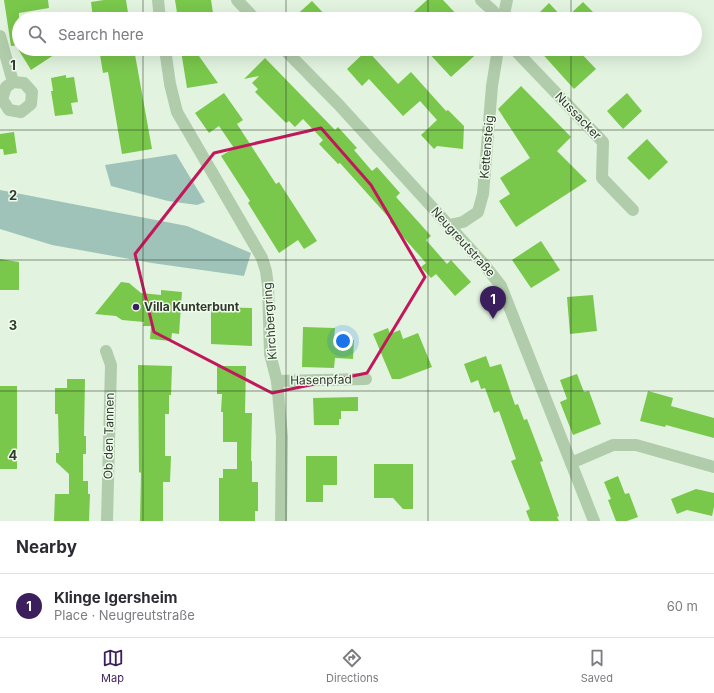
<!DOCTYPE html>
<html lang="en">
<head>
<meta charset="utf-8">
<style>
	:root { --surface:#fff; --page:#f7f7f7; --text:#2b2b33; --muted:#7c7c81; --line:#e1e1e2; --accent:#3b1f5d }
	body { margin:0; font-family:Inter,sans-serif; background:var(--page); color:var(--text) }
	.you { position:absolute; left:343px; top:341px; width:14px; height:14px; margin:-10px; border:3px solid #fff; border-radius:50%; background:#1a73e8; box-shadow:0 0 0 6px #1a73e833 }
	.badge { display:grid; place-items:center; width:26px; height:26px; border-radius:50%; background:var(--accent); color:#fff; font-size:13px; font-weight:700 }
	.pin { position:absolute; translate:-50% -33px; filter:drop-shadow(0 1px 2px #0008) }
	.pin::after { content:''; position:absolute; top:21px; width:14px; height:12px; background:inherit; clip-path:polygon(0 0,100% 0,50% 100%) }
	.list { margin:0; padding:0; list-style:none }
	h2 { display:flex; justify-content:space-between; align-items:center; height:52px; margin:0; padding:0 16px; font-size:17px }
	h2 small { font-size:13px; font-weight:400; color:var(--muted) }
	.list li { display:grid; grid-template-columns:26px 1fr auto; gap:12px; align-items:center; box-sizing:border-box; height:64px; padding:0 16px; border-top:1px solid var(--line) }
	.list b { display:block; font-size:15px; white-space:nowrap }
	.list p { margin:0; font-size:13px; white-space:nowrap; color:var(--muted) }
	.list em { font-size:13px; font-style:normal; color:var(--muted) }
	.icon { flex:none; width:22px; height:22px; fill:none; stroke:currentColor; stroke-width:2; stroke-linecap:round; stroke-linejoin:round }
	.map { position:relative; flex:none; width:714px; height:521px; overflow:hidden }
	.search { position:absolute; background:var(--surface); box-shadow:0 4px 16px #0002; left:12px; right:12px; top:12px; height:44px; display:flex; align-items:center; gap:10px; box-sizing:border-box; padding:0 14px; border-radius:22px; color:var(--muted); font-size:15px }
	.sheet { height:116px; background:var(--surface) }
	nav { display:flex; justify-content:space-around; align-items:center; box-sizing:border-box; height:56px; border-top:1px solid var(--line); background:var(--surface); font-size:11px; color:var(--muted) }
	nav a { display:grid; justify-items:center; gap:2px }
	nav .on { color:var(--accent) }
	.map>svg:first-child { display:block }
</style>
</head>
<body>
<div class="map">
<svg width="714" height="521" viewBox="0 0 714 521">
	<rect width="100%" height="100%" fill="#e2f4e0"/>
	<!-- green -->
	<g fill="#9fc3b9">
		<path d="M176 154 205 202 197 205 168 201 111 186 105 165Z"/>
		<path d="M0 190 187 226 251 253 244 276 152 263 52 245 0 229Z"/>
	</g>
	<!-- building -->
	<g fill="#79c74b">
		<path d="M4 0H48L49 8 19 13V45L11 46Z"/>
		<path d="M104 0H126L129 19H93L91 2Z"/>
		<path d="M175 0H211L214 19H178Z"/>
		<path d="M427 0H443L461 19H406Z"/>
		<path d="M312 1 329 19H292Z"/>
		<path d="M583 2 600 19H565Z"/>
		<path d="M549 3 564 19H533Z"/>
		<path d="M18 49H63L31 70Z"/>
		<path d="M99 49H134L152 149 122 154 108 72 103 73Z"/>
		<path d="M194 49 218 83 187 88 181 51Z"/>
		<path d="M425 49H482L451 77Z"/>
		<path d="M538 49H577L596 69 574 89Z"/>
		<path d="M367 50 398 84 411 72 446 111 448 110 464 126 463 149 437 146 434 149 421 135 437 120 420 101 403 116 369 79 362 86 347 69Z"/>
		<path d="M265 58 335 130 338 127 357 148 354 150 372 171 377 167 400 193 396 197 431 236 426 240 447 264 451 260 471 282 455 296 436 274 431 278 421 267 426 263 390 222 391 220 340 163 338 164 319 144 323 140 303 119 295 127 289 121 286 123 255 92 258 89 252 83 259 76 244 79Z"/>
		<path d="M66 75V78L74 77 78 102 71 103 73 114 55 116 51 91H53L51 78Z"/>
		<path d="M521 86 571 137 557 151 587 181 516 227 499 201 510 194 500 178 530 158 498 109Z"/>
		<path d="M224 93 243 120 237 124 276 184 279 182 317 241 304 249 298 240 279 253 248 203 250 201 221 156 234 148 219 126 209 133 195 113Z"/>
		<path d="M627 93 642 111 623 129 607 111Z"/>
		<path d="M14 132 17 153 4 155 3 149H0V134Z"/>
		<path d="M647 139 668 162 649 180 627 158Z"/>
		<path d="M541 241 560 270 531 288 512 260Z"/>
		<path d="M0 259 19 262V290H0Z"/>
		<path d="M121 282 129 283 141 293 161 295V290L182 292 179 334 172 333 171 341 150 339 151 326H143L144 322 122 320 116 316 95 314Z"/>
		<path d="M593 295 597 331 570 334 567 297Z"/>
		<path d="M211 307 252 308V346L211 344Z"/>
		<path d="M303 327 335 328 334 339 354 340 353 359 335 358 334 368 302 367Z"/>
		<path d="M388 328 390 334 400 330 403 339 418 333 432 367 400 379H392L373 334Z"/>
		<path d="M486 356 490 367 501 364 515 405 518 404 524 420 527 419 543 461 540 462 559 516 557 517 559 521H530L526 511 530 509 511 461 516 459 499 411 494 413 485 388 481 389 478 380 471 383 464 364Z"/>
		<path d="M138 365 172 366 171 395H169V414H165V456H171L170 482H163V521H140L141 473 139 472Z"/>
		<path d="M217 366H246L245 413H252L251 461H252V482H258V511H255V521H219V478H223V469H237V442H223V412H221L222 394H217Z"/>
		<path d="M577 374 584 392 589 391 601 424 573 435 560 402 567 399 560 380Z"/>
		<path d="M67 379H85L84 436H86V454H83V481H88V494H90L89 521H54L55 494H69V474L56 462V453H59L58 414H55V388H67Z"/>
		<rect x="0" y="386" width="17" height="83"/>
		<path d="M648 391 673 398 671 406 714 418V438L666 425 665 427 640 421Z"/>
		<path d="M358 397V411H341V419H339V425H314L313 398Z"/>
		<path d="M306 456H337V485H323V502H306Z"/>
		<path d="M374 464H413V509H403L393 498H374Z"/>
		<path d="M618 476 625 494 629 493 638 517 627 521H616L608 500 611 499 604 482Z"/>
		<path d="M696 489 714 493V507L712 516 687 510 677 514 671 499Z"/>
	</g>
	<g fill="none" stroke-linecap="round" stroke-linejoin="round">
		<!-- street -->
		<g stroke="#b1ccab" stroke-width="12">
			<path d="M158 0 160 19"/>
			<path d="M237 0 255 19"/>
			<path d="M481 0 493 11 497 19"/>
			<path d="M503 19 507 0"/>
			<path d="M0 36 13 82"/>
			<path d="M165 49 170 84 177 112 262 258 266 271 268 286 270 354 277 381 282 437 281 521"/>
			<path d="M284 49 339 105 483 263 501 286 594 521"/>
			<path d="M514 49 603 142 602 178 633 210"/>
			<path d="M13 82 24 83 32 92 31 104 21 112 9 110 2 99 6 87Z"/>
			<path d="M449 225 463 222 478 212 483 194 492 86 498 49"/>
			<path d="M106 351 111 365 107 521"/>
			<path d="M277 381 366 379"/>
			<path d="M571 463 613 445H636L714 467"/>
		</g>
	</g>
	<!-- marked area -->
	<path fill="none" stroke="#c2185b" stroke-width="3" stroke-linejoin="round" d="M321 128 371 185 425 277 367 373 272 393 154 332 135 254 214 153Z"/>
	<!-- grid -->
	<path fill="none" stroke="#2f3a2b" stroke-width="1" stroke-opacity="0.55" d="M143 0V19M286 0V19M428 0V19M571 0V19M143 49V521M286 49V521M428 49V521M571 49V521M0 130H714M0 260H714M0 391H714"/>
	<!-- markers -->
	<circle fill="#3b1f5d" stroke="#eefbed" stroke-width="1.5" cx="136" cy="307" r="4"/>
	<g text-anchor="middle" stroke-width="3" stroke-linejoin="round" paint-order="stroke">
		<!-- street labels -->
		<g font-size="12" fill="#2f3a2b" stroke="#eefbed">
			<text transform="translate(578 116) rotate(46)" y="4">Nussacker</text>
			<text transform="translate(487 147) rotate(-85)" y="4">Kettensteig</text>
			<text transform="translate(463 242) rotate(48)" y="4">Neugreutstraße</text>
			<text transform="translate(270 321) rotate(-94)" y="4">Kirchbergring</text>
			<text transform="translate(321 380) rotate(-1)" y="4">Hasenpfad</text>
			<text transform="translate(109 436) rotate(-89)" y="4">Ob den Tannen</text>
		</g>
		<!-- poi labels -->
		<g font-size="12" font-weight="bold" fill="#2f3a2b" stroke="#eefbed" text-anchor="start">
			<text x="144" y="311">Villa Kunterbunt</text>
		</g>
	</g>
	<g font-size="13" text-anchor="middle" font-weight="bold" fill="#2f3a2b" stroke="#eefbed" stroke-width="3" stroke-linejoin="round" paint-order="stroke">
		<text x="13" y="70">1</text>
		<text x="13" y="200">2</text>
		<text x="13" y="330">3</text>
		<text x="13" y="460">4</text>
	</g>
</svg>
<div class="you"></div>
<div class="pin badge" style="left:493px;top:319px">1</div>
<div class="search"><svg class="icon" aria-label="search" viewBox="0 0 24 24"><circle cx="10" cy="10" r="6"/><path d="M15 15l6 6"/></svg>Search here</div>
</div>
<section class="sheet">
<h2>Nearby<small></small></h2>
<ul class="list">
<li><span class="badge">1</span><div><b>Klinge Igersheim</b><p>Place · Neugreutstraße</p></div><em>60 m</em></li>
</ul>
</section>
<nav>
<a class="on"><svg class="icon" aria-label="map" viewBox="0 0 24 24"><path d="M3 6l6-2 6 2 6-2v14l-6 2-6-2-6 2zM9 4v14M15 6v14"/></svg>Map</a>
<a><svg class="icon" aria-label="directions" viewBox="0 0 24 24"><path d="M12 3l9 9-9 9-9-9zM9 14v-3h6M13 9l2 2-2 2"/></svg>Directions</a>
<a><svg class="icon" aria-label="saved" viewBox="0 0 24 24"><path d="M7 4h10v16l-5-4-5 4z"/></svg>Saved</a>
</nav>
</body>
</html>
